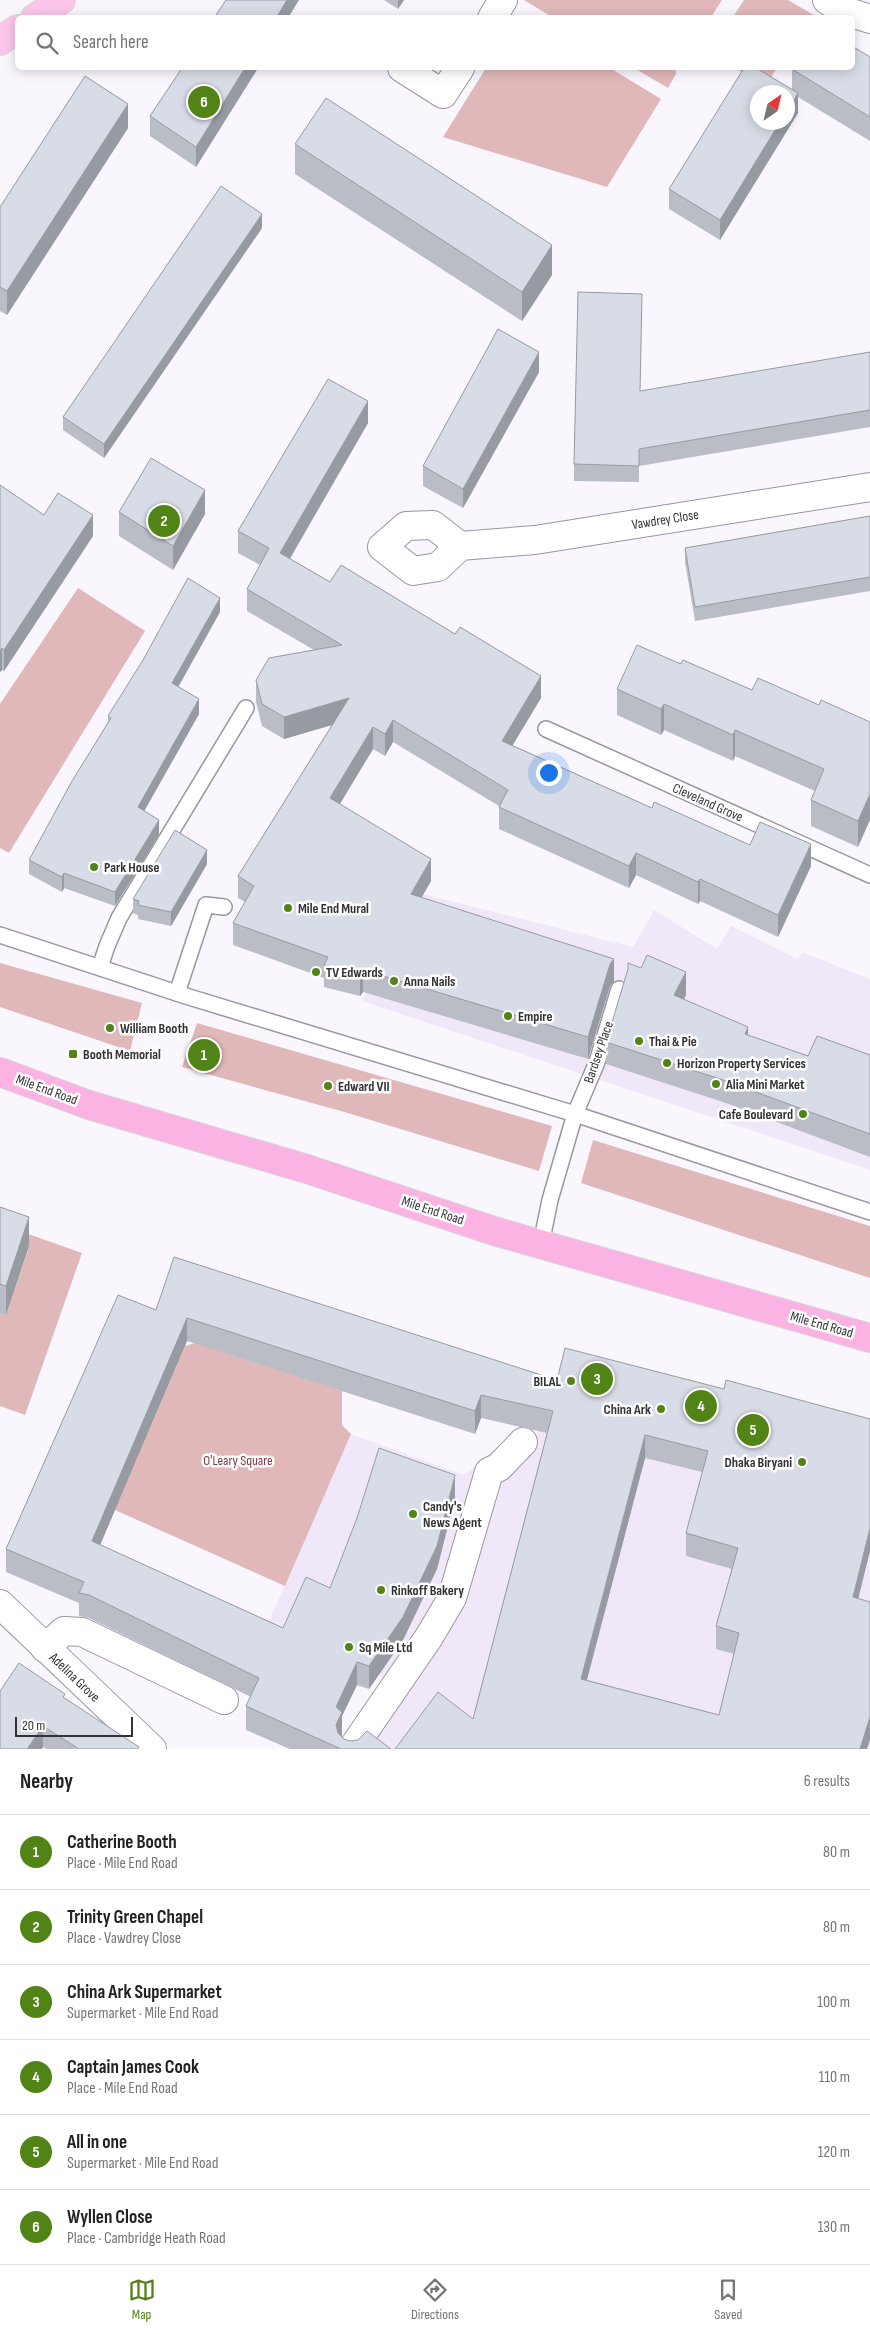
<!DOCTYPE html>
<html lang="en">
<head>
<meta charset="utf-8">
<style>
	:root { --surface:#fff; --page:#f2f2f2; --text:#222; --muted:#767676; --line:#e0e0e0; --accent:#528316 }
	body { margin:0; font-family:"Sofia Sans Condensed",sans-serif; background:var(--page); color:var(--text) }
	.compass { position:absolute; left:750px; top:85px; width:45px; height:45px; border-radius:50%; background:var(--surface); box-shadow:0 2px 12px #0003; rotate:34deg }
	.scale { position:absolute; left:15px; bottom:12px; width:118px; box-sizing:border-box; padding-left:5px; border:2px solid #343236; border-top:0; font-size:14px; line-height:18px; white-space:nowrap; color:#343236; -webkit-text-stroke:4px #fff; paint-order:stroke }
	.you { position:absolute; left:548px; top:772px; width:18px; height:18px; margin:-12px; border:4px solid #fff; border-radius:50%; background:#1a73e8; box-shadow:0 0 0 8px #1a73e833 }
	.badge { display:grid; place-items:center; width:32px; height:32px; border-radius:50%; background:var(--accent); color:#fff; font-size:16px; font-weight:700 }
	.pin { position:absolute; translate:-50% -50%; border:2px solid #fff; box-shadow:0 1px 5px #0006 }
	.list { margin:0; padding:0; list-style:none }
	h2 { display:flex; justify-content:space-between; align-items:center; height:65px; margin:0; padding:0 20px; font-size:21px }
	h2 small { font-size:16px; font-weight:400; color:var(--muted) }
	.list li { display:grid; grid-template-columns:32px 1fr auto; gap:15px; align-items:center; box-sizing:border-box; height:75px; padding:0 20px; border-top:1px solid var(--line) }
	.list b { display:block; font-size:19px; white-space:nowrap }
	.list p { margin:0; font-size:16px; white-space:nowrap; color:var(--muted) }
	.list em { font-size:16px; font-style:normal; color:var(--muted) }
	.icon { flex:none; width:28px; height:28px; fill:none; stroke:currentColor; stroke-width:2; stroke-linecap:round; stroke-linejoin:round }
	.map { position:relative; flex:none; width:870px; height:1749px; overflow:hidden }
	.search { position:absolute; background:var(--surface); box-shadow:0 2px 12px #0003; left:15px; right:15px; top:15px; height:55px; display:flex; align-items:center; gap:12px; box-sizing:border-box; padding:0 18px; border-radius:8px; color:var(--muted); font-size:19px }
	.sheet { height:515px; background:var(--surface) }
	nav { display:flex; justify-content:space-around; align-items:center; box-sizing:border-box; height:70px; border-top:1px solid var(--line); background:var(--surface); font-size:14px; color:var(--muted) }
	nav a { display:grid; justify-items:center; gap:2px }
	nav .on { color:var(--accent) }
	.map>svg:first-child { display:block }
</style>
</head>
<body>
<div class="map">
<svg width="870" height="1749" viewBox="0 0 870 1749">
	<rect width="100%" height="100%" fill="#f9f6fe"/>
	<!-- built -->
	<g fill="#f0e8f9">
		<path d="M423 894 633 947 654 910 717 949 731 926 798 959 802 952 870 979V1170L362 1001Z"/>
		<path d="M569 1358 870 1441V1749H358L402 1689 382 1677 266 1628 351 1434 464 1475 506 1440 531 1448Z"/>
	</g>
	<!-- green -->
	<g fill="#e1b8ba">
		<path d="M524 0H722L711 17H552Z"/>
		<path d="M744 0H788L817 17H733Z"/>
		<path d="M486 68H610L661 99 607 187 443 137Z"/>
		<path d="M634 68H675L676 74 668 88Z"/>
		<path d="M735 68H777L765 86Z"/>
		<path d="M78 588 145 631 9 853 0 848V704Z"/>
		<path d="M0 963 142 1003 130 1051 0 1007Z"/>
		<path d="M197 1023 552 1126 539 1171 341 1111 182 1067Z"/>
		<path d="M593 1140 870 1226V1278L581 1183Z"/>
		<path d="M0 1224 82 1253 25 1415 0 1406V1314L6 1315 29 1247Z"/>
		<path d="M195 1343 342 1391V1425L351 1434 285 1586 115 1510 185 1346Z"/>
	</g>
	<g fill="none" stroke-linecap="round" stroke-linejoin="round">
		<defs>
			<g id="service">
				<path d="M546 729 870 875"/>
				<path d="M0 935 189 997 575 1114 870 1212"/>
				<path d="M100 967 107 946 119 918 246 708"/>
				<path d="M177 993 206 905 224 907"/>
				<path d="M541 1244 550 1200 575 1114 597 1062 619 989"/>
			</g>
			<g id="minor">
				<path d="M827 0 845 11 870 19"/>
				<path d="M492 18 503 0"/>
				<path d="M402 68 443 94 460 68"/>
				<path d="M460 546 433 525 406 526 382 547 413 571 438 567 460 546 535 540 870 487"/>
				<path d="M0 1604 152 1749"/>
				<path d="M45 1648 64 1631 82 1632 224 1700"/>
				<path d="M352 1749 429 1637 452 1598 489 1472 499 1467 523 1442"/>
			</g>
			<g id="primary">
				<path d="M35 18 61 0"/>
				<path d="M0 41 18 29"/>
			</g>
			<path id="trunk" d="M0 1072 89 1105 307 1169 494 1231 870 1338"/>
		</defs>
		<!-- service casing -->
		<use href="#service" stroke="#9a969f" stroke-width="18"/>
		<!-- minor casing -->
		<use href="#minor" stroke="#9a969f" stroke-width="30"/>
		<!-- primary casing -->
		<use href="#primary" stroke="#d6d6d7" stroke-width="30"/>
		<!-- trunk casing -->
		<use href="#trunk" stroke="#d6d6d7" stroke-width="30"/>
		<!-- service -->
		<use href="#service" stroke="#fff" stroke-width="15"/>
		<!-- minor -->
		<use href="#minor" stroke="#fff" stroke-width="28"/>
		<!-- primary -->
		<use href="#primary" stroke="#fbc6e9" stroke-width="28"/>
		<!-- trunk -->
		<use href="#trunk" stroke="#fab3e2" stroke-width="28"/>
	</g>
	<!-- wall -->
	<g fill="#babdc6" fill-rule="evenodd">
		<path d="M384 0H404L398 9Z"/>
		<path d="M870 57V141L798 97V113L720 240 669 209V189L792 89V69Z"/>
		<path d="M258 68 196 167 150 136V116Z"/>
		<path d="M128 128 7 315 0 311V207Z"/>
		<path d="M295 144 552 275 522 321 295 174Z"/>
		<path d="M262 228 104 458 63 430V417Z"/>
		<path d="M870 352V427L639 466V482L574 481V464Z"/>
		<path d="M539 372 463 508 423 486V466Z"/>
		<path d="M368 423 290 559 330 582 541 698 512 745 652 808 750 845 811 866 778 937 700 901 698 904 636 875 629 888 499 829V806L393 742 385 756 373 749 340 804 431 881 421 898 614 981 610 986 588 1059 363 992 360 996 324 987V978L233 945V923L245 902 238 898V876L332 725 284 739 262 726 256 702V680L314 650 247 611V589L260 565 238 553V531Z"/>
		<path d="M0 485 44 515 93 536 4 671 2 670 0 672Z"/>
		<path d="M119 512 205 514 173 570 119 536Z"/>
		<path d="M870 516V591L695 621 685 562V548Z"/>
		<path d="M220 612 178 687 199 714 144 811 159 835 115 906 64 888 62 892 29 874V860L108 722V716Z"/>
		<path d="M681 664 752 690 819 705 870 722 858 847 811 826V800L815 791 735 756 733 761 664 730 661 735 617 715V689Z"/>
		<path d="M207 864 171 926 138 919V915L133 913V899Z"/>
		<path d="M686 995 684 999 748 1035 808 1056 870 1055V1157L726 1103 606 1064V1042Z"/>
		<path d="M0 1207 29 1246 6 1315 0 1314Z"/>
		<path d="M156 1310 557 1380 724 1389 858 1598 870 1740 473 1719 547 1433 481 1418 475 1434 187 1341 100 1545 283 1628 330 1588 455 1498 437 1569 403 1640 369 1689 357 1685 342 1716V1737L344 1739 350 1741 391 1749H290L246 1730V1706L251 1697 89 1618 79 1616V1603L6 1572V1549ZM645 1458 702 1472 686 1533V1556L732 1569 716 1626V1649L734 1654 719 1715 587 1680Z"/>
		<path d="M65 1698 139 1749H46L43 1747 0 1749Z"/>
	</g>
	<!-- shaded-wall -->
	<g fill="#979aa1">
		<path d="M287 0H299L288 18H276Z"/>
		<path d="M398 0H404L398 9Z"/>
		<path d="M245 68H258L196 167V147Z"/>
		<path d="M798 93V113L720 240V220L780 122H788V111Z"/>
		<path d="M128 104V128L7 315V291Z"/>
		<path d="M262 214V228L104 458V444Z"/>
		<path d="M552 245V275L522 321V292Z"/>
		<path d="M539 352V372L463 508V489Z"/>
		<path d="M368 401V423L280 575V553Z"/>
		<path d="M205 490V514L173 570V546Z"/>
		<path d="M93 515V536L4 671V650Z"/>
		<path d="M220 598V612L172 698V683Z"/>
		<path d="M2 648V670L0 672V651Z"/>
		<path d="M541 676V698L502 763V741Z"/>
		<path d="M349 698V720L284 739V717Z"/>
		<path d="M199 699V714L138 822V807Z"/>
		<path d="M664 704V730L661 735V709Z"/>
		<path d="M393 720V742L385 756V734Z"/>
		<path d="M373 727V749L330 820V798Z"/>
		<path d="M735 730V756L733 761V735Z"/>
		<path d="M870 794V820L858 847V821Z"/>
		<path d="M159 820V835L115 906V892Z"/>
		<path d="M811 844V866L778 937V915Z"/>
		<path d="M207 850V864L171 926V912Z"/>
		<path d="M636 853V875L629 888V866Z"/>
		<path d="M431 859V881L411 916V894Z"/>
		<path d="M64 873V888L62 892V877Z"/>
		<path d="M700 879V901L698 904V882Z"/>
		<path d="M614 959V981L610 986 588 1059V1037L610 964Z"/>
		<path d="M363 970V992L360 996V973Z"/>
		<path d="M686 972V995L674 1017V995Z"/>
		<path d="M748 1027V1049L745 1034Z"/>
		<path d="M29 1217V1246L6 1315V1286Z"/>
		<path d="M187 1318V1341L92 1564V1541Z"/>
		<path d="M481 1395V1418L475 1434V1411Z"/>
		<path d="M645 1435V1458L581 1702V1679Z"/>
		<path d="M455 1475V1498L437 1569 403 1640 369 1689V1666Z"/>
		<path d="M870 1528V1551L853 1620V1597Z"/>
		<path d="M357 1662V1685L342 1716V1736L336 1748V1707Z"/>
		<path d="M870 1717V1740L867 1749H860Z"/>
		<path d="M43 1726V1747L42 1749H27Z"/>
	</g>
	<!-- building -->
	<g fill="#d8dce6" stroke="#979aa1" fill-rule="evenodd">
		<path d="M226 0H287L276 18H214Z"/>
		<path d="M852 46 870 57V117L792 69 793 68H852Z"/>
		<path d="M182 68H245L196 147 150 116Z"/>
		<path d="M744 68H756L798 93 788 111V92H758V122H780L720 220 669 189Z"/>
		<path d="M85 76 128 104 7 291 0 287V207Z"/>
		<path d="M326 98 552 245 522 292 295 144Z"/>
		<path d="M221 186 262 214 104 444 63 417Z"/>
		<path d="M578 292 642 294 640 391 870 352V410L639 449V466L574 464Z"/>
		<path d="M498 329 539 352 463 489 423 466Z"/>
		<path d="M328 379 368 401 280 553 330 582 341 565 455 634 460 627 541 676 502 741 652 808 654 802 750 845 760 822 811 844 778 915 700 879 698 882 636 853 629 866 499 807 508 790 393 720 385 734 373 727 330 798 431 859 411 894 614 959 610 964 588 1037 363 970 360 973 324 965 328 957 233 923 254 886 238 876 349 698 284 717 262 704 256 680 269 658 342 645 247 589 269 548 238 531Z"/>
		<path d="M151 458 205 490 173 546 119 512Z"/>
		<path d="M0 485 44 515 58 493 93 515 4 650 2 648 0 651Z"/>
		<path d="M870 516V577L695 607 685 548Z"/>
		<path d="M188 578 220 598 172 683 199 699 138 807 159 820 115 892 64 873 62 877 29 860 72 781 111 718 108 716 143 660Z"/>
		<path d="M637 645 681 664 683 660 752 690 758 678 819 705 821 700 870 722V794L858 821 811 800 824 769 735 730 733 735 664 704 661 709 617 689Z"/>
		<path d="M175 830 207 850 171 912 138 905 139 901 133 899Z"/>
		<path d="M647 955 686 972 674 995 748 1027 745 1034 808 1056 817 1036 870 1055V1134L726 1081 606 1042 628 969V963L641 968Z"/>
		<path d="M0 1207 29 1217 6 1286 0 1284Z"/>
		<path d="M174 1257 557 1380 565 1348 724 1389 726 1380 870 1419V1528L853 1597 870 1602V1717L860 1749H395L438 1692 473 1719 553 1411 481 1395 475 1411 187 1318 92 1541 283 1628 306 1577 330 1588 357 1518 379 1448 455 1475 437 1546 403 1617 369 1666 357 1662 336 1707 342 1712 336 1725 338 1733 344 1739 350 1741 358 1740 367 1731 391 1749H341L246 1706 259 1678 89 1595 79 1593 84 1582 6 1549 118 1295 156 1310ZM645 1435 708 1451 686 1533 738 1548 716 1626 739 1633 719 1715 581 1679Z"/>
		<path d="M19 1663 65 1694 63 1697 139 1747 138 1749H79L43 1726 27 1749H0V1691Z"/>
	</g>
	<!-- markers -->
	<g fill="#528316" stroke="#fff" stroke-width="2">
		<circle cx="94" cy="867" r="5"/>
		<circle cx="288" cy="908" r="5"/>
		<circle cx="316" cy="972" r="5"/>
		<circle cx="394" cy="981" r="5"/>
		<circle cx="508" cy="1016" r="5"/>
		<circle cx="110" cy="1028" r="5"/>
		<circle cx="639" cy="1041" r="5"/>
		<rect x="68" y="1049" width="10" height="10" rx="2.5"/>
		<circle cx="667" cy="1063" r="5"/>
		<circle cx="716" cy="1084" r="5"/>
		<circle cx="328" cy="1086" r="5"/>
		<circle cx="803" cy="1114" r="5"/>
		<circle cx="571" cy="1381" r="5"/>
		<circle cx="661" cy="1409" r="5"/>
		<circle cx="802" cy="1462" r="5"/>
		<circle cx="413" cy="1514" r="5"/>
		<circle cx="381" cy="1590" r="5"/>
		<circle cx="349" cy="1647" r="5"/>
	</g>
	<g text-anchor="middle" stroke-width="5" stroke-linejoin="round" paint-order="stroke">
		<!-- street labels -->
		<g font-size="14" fill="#343236" stroke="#fff">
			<text transform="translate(665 519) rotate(-9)" y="5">Vawdrey Close</text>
			<text transform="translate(708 802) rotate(24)" y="5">Cleveland Grove</text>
			<text transform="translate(598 1052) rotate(-71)" y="5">Bardsey Place</text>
			<text transform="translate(47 1089) rotate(20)" y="5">Mile End Road</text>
			<text transform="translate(433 1210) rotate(18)" y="5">Mile End Road</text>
			<text transform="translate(822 1324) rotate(16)" y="5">Mile End Road</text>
			<text transform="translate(75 1677) rotate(44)" y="5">Adelina Grove</text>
		</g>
		<!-- poi labels -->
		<g font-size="14" font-weight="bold" fill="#343236" stroke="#fff" text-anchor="start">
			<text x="104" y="872">Park House</text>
			<text x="298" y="913">Mile End Mural</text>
			<text x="326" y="977">TV Edwards</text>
			<text x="404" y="986">Anna Nails</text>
			<text x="518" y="1021">Empire</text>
			<text x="120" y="1033">William Booth</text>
			<text x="649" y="1046">Thai &amp; Pie</text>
			<text x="83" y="1059">Booth Memorial</text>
			<text x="677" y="1068">Horizon Property Services</text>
			<text x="726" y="1089">Alia Mini Market</text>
			<text x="338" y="1091">Edward VII</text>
			<text x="793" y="1119" text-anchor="end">Cafe Boulevard</text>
			<text x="561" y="1386" text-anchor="end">BILAL</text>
			<text x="651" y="1414" text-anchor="end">China Ark</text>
			<text x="792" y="1467" text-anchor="end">Dhaka Biryani</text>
			<text x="423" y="1511">Candy's<tspan x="423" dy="16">News Agent</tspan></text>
			<text x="391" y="1595">Rinkoff Bakery</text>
			<text x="359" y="1652">Sq Mile Ltd</text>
		</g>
		<!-- park labels -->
		<g font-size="14" fill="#813c43" stroke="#fff">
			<text x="238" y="1465">O'Leary Square</text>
		</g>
	</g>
</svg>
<svg class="compass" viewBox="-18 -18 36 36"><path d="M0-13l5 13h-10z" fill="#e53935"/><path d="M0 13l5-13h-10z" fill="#767676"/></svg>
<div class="scale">20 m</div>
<div class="you"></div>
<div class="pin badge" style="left:204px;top:1055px">1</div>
<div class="pin badge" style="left:164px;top:521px">2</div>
<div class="pin badge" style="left:597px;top:1379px">3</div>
<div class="pin badge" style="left:701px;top:1406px">4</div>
<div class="pin badge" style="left:753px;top:1430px">5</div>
<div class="pin badge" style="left:204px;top:102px">6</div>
<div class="search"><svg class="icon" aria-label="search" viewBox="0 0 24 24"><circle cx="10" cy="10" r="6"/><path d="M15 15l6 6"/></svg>Search here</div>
</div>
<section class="sheet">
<h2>Nearby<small>6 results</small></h2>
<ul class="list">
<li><span class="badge">1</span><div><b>Catherine Booth</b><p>Place · Mile End Road</p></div><em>80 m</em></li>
<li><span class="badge">2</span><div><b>Trinity Green Chapel</b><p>Place · Vawdrey Close</p></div><em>80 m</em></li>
<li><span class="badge">3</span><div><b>China Ark Supermarket</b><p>Supermarket · Mile End Road</p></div><em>100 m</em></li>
<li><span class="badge">4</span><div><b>Captain James Cook</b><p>Place · Mile End Road</p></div><em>110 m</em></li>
<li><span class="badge">5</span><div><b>All in one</b><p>Supermarket · Mile End Road</p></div><em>120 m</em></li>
<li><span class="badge">6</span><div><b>Wyllen Close</b><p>Place · Cambridge Heath Road</p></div><em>130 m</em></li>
</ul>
</section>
<nav>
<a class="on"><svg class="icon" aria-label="map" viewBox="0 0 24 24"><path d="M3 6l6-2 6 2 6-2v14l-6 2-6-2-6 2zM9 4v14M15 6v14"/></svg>Map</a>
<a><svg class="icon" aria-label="directions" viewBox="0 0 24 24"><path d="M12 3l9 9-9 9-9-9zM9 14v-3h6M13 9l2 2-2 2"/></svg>Directions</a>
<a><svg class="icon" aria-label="saved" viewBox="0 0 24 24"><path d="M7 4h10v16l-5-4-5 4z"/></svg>Saved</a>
</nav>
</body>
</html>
